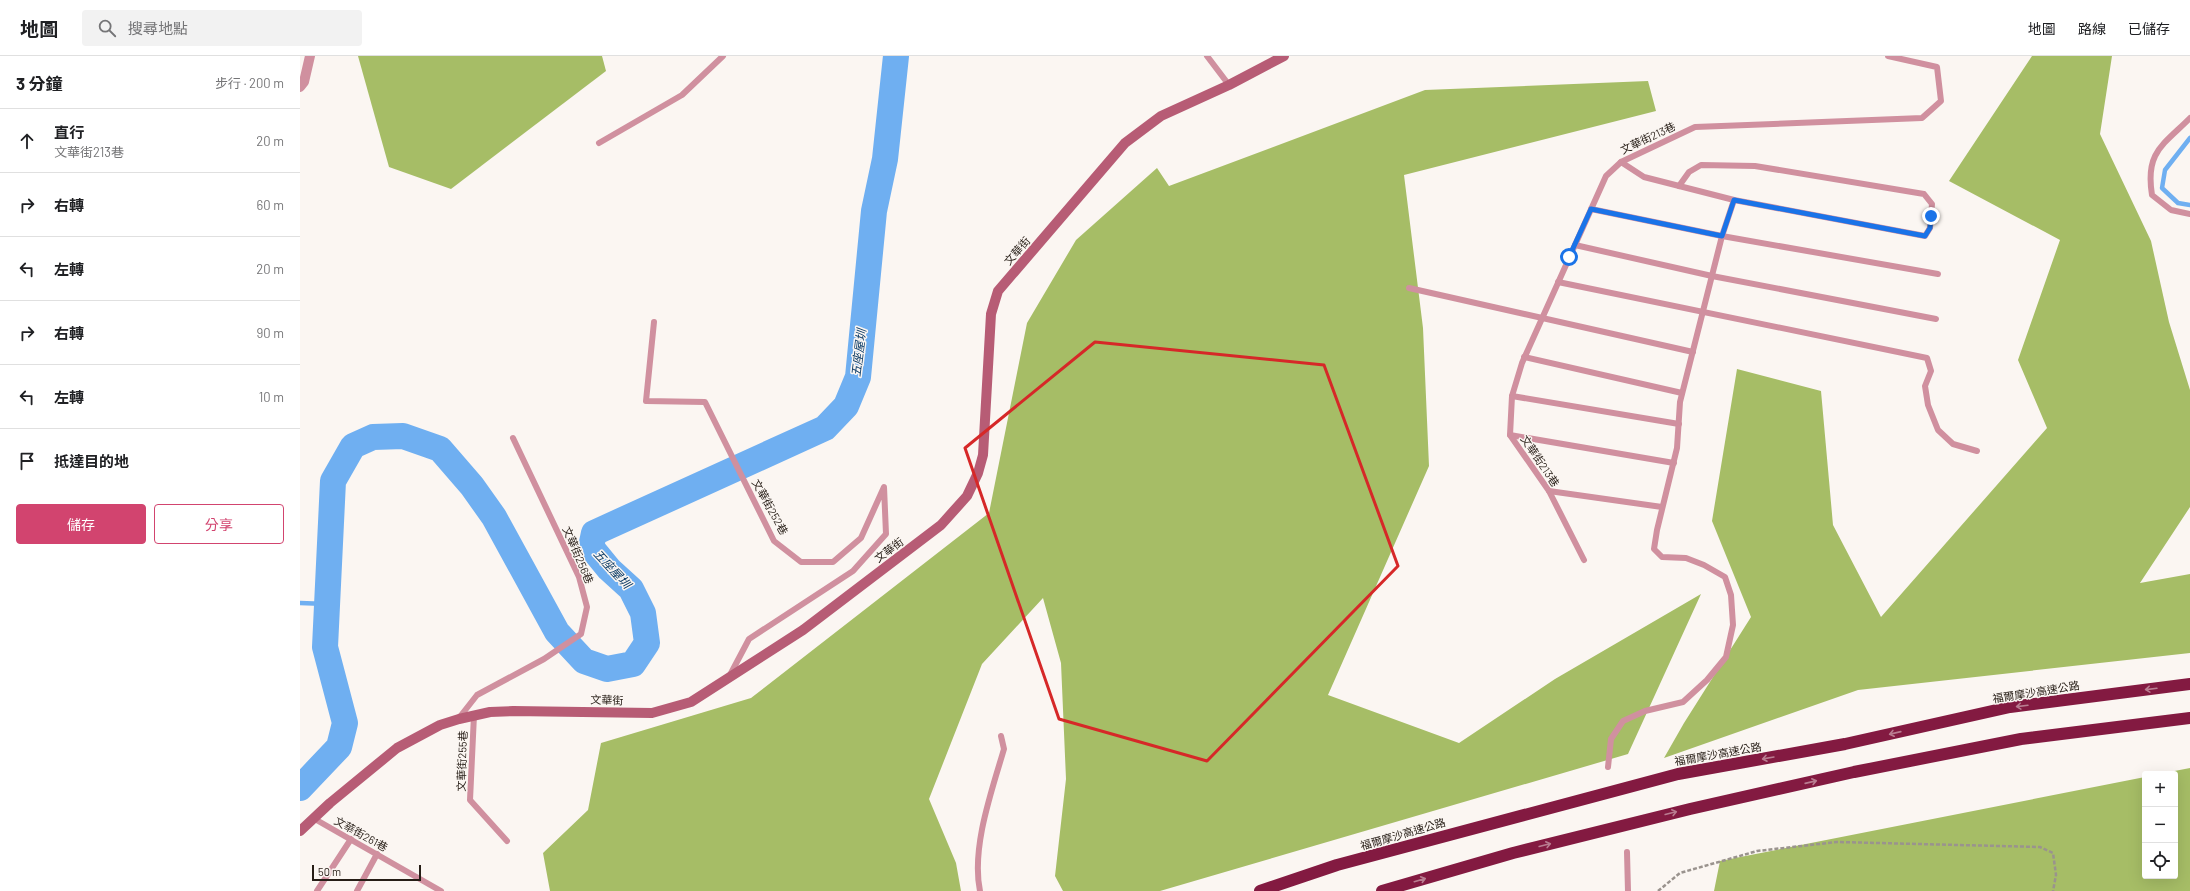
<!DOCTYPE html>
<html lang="zh-TW">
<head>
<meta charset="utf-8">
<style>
	:root { --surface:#fff; --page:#f2f2f2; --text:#202124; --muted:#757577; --line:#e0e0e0; --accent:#d2446f }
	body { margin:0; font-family:Barlow,"Noto Sans TC",sans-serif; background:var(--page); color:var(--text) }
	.controls { position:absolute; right:12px; bottom:12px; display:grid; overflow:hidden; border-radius:4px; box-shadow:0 4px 16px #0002 }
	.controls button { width:36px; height:36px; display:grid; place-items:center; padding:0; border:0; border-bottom:1px solid var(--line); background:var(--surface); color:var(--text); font:20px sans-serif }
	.scale { position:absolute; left:12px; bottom:10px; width:109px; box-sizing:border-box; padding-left:4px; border:2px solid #261d16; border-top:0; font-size:11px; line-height:14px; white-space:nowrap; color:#261d16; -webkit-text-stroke:3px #fbf6f2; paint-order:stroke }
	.stop { position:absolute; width:12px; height:12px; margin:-9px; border:3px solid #1a73e8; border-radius:50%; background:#fff }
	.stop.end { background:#1a73e8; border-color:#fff; box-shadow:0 1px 4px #0008 }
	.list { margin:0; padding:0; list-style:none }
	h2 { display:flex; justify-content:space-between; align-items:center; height:52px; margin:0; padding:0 16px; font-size:17px }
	h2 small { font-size:13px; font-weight:400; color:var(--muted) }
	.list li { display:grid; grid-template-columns:26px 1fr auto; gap:12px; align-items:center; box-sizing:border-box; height:64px; padding:0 16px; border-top:1px solid var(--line) }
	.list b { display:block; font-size:15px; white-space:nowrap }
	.list p { margin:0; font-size:13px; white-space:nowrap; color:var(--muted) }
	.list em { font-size:13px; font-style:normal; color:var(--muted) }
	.actions { display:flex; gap:8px; padding:12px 16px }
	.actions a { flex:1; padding:9px 0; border:1px solid var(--accent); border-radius:4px; text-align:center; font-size:14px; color:var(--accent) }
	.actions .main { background:var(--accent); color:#fff }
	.icon { flex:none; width:22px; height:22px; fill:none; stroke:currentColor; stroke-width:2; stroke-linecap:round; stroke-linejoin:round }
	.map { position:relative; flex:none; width:1890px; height:835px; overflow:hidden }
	header { display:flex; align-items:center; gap:24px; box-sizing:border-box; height:56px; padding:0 20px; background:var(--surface); border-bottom:1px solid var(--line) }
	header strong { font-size:19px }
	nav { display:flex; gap:22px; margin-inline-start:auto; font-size:14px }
	.search { width:280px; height:36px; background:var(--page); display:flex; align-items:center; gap:10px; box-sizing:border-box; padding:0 14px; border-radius:4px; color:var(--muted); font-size:15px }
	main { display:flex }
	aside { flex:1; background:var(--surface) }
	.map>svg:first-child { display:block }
</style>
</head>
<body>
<header>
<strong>地圖</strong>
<div class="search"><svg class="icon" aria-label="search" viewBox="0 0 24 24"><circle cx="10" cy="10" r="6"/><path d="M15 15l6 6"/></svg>搜尋地點</div>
<nav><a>地圖</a><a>路線</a><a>已儲存</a></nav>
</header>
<main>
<aside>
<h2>3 分鐘<small>步行 · 200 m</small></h2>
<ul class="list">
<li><svg class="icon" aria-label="ahead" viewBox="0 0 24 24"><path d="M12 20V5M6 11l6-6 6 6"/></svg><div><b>直行</b><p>文華街213巷</p></div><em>20 m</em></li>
<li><svg class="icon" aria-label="right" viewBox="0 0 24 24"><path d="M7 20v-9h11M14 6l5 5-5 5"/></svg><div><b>右轉</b></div><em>60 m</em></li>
<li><svg class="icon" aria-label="left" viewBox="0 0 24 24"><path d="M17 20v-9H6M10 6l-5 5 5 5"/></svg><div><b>左轉</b></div><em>20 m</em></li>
<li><svg class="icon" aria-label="right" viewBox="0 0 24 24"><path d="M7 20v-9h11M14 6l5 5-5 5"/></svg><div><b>右轉</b></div><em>90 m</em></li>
<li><svg class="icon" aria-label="left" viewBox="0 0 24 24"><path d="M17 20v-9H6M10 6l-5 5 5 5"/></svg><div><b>左轉</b></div><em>10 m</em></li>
<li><svg class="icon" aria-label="arrive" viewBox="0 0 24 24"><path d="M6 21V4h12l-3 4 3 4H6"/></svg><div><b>抵達目的地</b></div></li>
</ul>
<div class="actions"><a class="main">儲存</a><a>分享</a></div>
</aside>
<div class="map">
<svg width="1890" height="835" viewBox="0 0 1890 835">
	<rect width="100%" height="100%" fill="#fbf6f2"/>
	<!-- forest -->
	<g fill="#a6bd66">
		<path d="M58 0H302L306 15 151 133 89 111Z"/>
		<path d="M1732 0H1812L1800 78 1851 185 1869 266 1890 334V451L1840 527 1890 518V597L1558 634 1364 702 1384 667 1451 561 1412 465 1437 313 1521 335 1533 469 1581 561 1747 372 1718 304 1760 184 1649 125Z"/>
		<path d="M1348 25 1356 55 1104 119 1123 272 1129 410 1028 639 1159 687 1255 623 1401 538 1328 698 860 835H763L755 820 766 723 761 607 743 542 682 608 629 743 656 807 661 835H250L243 797 288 754 301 687 451 642 689 457 727 267 776 184 857 112 869 130 1125 34Z"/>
		<path d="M1890 712V835H1414L1420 805 1845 721V820H1875V718H1859Z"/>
	</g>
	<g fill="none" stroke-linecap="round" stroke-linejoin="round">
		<!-- stream -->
		<g stroke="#6faff1" stroke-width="4.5">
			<path d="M1890 82 1865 114 1862 132 1878 147 1890 149"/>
			<path d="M0 547 27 548"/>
		</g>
		<!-- river -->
		<path stroke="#6faff1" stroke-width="26" d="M0 732 39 691 45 667 25 591 33 425 53 390 73 381 103 380 140 393 172 430 194 461 257 576 284 605 307 613 333 608 347 587 343 557 331 533 309 513 291 491 294 477 525 372 546 350 558 321 574 155 585 103 596 0"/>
		<!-- path -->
		<path stroke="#9a938e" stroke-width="2.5" stroke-dasharray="4 2" stroke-linecap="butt" d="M1358 835 1380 817 1457 795 1537 786 1740 791 1753 797 1756 819 1753 835"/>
		<!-- lane -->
		<g stroke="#d0909f" stroke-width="6">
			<path d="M907 0 929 29"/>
			<path d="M1890 62C1863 89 1845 96 1852 139L1871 154 1890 158"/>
			<path d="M299 87 382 39 423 0"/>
			<path d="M1379 130 1389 116 1401 109 1455 110 1624 138 1632 148 1630 172 1625 180 1434 144"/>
			<path d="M1291 153 1422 180 1638 218"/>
			<path d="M1275 189 1412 220 1636 263"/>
			<path d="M1258 226 1627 302 1631 315 1625 330 1628 349 1638 374 1653 388 1677 395"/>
			<path d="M1109 232 1393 296"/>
			<path d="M354 266 346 345 405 346 474 485 501 506H533L561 482 584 431 586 478 553 515 449 583 430 619"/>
			<path d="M1224 301 1382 337"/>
			<path d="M1212 340 1379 368"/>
			<path d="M1210 379 1374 407"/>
			<path d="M1249 435 1362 451"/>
			<path d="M1284 504 1249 435 1210 379 1212 340 1222 307 1306 120 1321 106 1395 71 1622 62 1641 45 1637 11 1588 0"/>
			<path d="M174 659 170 744 207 785"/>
			<path d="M159 662 177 639 244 603 281 578 287 551 279 521 213 382"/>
			<path d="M1308 711 1311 683 1323 665 1345 655 1383 646 1407 624 1426 601 1433 569 1431 539 1425 521 1404 509 1386 502 1362 501 1354 493 1357 474 1377 392 1380 346 1422 180 1434 144 1344 121 1321 106"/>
			<path d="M13 762 141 835"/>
			<path d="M1327 796 1328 835"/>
			<path d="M17 835 51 783"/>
			<path d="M57 835 77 798"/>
			<path d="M680 835C671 792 692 734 704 693L701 680"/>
		</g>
		<!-- street -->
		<path stroke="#d0909f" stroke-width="10" d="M0 31 4 26 10 0"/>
		<!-- secondary -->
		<path stroke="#b75c75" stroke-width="10" d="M0 775 30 747 97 692 140 669 159 663 190 656 213 655 352 657 391 646 503 574 641 469 667 440 678 417 683 399 691 258 698 235 825 87 861 60 929 29 984 0"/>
		<!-- highway -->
		<g stroke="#831a41" stroke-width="12">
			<path d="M960 835 1037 809 1378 718 1545 688 1710 651 1890 628"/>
			<path d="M1082 835 1213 797 1390 753 1554 716 1721 683 1890 662"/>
		</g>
	</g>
	<!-- one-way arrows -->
	<defs><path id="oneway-shaft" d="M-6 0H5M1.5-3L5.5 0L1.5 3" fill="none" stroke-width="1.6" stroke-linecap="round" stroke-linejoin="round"/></defs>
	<g stroke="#b97d91">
		<use href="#oneway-shaft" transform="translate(1851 633) rotate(173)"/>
		<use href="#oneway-shaft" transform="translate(1722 650) rotate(173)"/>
		<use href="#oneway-shaft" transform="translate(1595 677) rotate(167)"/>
		<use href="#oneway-shaft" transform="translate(1468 702) rotate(170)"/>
		<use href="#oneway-shaft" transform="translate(1511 726) rotate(-13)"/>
		<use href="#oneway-shaft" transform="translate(1371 757) rotate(-14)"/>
		<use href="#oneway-shaft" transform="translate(1245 789) rotate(-14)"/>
		<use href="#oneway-shaft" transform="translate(1120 824) rotate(-16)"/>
	</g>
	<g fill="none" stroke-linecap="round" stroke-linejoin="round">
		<!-- route -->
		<path stroke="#1a73e8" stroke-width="5" d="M1269 201 1291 153 1422 180 1434 144 1625 180 1630 172 1631 160"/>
	</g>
	<!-- marked area -->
	<path fill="none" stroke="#d62828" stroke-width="3" stroke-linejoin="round" d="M795 286 1024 309 1098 510 907 705 759 663 665 392Z"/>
	<g text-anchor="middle" stroke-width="3" stroke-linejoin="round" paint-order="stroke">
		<!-- street labels -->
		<g font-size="11" fill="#261d16" stroke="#fbf6f2">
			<text transform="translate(1348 82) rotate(-25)" y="4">文華街213巷</text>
			<text transform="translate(717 195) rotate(-49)" y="4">文華街</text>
			<text transform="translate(1240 405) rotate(56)" y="4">文華街213巷</text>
			<text transform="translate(470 451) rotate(61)" y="4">文華街252巷</text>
			<text transform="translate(589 494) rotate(-37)" y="4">文華街</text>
			<text transform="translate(278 499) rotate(67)" y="4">文華街256巷</text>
			<text transform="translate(1736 636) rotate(-9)" y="4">福爾摩沙高速公路</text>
			<text transform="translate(307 644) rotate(2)" y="4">文華街</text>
			<text transform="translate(1418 698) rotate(-10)" y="4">福爾摩沙高速公路</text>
			<text transform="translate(162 705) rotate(-88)" y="4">文華街255巷</text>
			<text transform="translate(61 778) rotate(29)" y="4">文華街261巷</text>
			<text transform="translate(1103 778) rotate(-16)" y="4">福爾摩沙高速公路</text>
		</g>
		<!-- water labels -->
		<g font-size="12" font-style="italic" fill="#0e3d67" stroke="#fbf6f2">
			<text transform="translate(559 297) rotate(-83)" y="4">五座屋圳</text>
			<text transform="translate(312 513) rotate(47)" y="4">五座屋圳</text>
		</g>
	</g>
</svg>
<div class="controls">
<button>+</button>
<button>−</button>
<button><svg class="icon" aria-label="locate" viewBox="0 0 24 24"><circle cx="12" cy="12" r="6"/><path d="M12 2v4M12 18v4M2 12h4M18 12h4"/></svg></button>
</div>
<div class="scale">50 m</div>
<div class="stop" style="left:1269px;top:201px"></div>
<div class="stop end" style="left:1631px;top:160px"></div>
</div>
</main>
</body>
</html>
